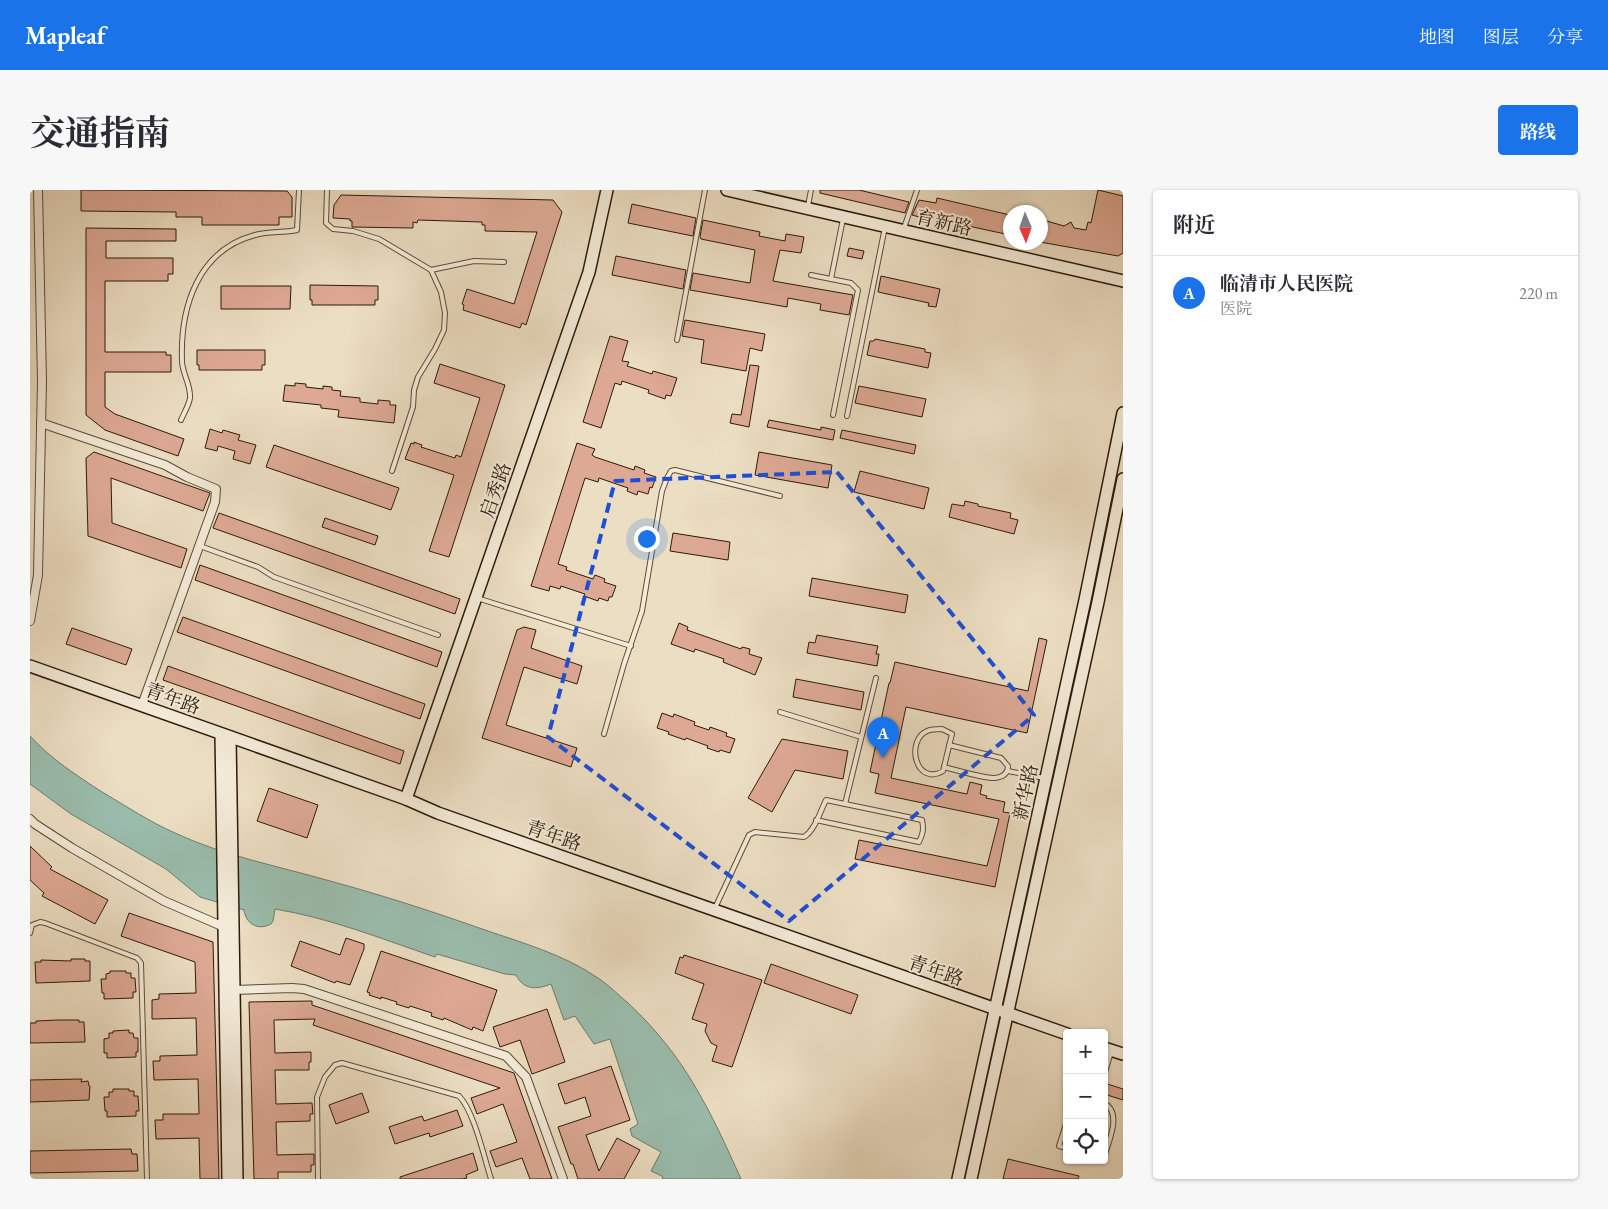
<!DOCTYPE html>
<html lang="zh">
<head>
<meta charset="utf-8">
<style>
	:root { --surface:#fff; --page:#f7f7f7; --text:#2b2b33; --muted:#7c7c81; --line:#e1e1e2; --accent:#1a73e8 }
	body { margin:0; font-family:"EB Garamond","Noto Serif SC",serif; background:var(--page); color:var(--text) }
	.controls { position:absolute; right:15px; bottom:15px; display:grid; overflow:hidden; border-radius:5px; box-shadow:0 1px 4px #0004 }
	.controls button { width:45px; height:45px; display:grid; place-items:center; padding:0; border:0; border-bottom:1px solid var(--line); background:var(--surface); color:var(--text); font:25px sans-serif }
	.compass { position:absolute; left:973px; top:15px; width:45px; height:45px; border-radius:50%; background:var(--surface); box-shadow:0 1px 4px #0004; rotate:178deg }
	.you { position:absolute; left:616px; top:348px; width:18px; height:18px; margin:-12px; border:4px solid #fff; border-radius:50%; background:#1a73e8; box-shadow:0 0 0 8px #1a73e833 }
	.badge { display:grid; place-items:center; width:32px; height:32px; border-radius:50%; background:var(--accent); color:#fff; font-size:16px; font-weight:700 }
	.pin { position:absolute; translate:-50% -41px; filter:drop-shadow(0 1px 2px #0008) }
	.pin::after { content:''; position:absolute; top:26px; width:18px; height:15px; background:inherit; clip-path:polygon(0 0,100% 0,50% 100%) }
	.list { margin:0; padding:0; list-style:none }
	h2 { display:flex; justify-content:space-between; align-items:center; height:65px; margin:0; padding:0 20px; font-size:21px }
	h2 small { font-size:16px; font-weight:400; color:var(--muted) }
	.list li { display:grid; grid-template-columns:32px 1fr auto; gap:15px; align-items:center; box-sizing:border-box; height:75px; padding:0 20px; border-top:1px solid var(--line) }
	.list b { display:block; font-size:19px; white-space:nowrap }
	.list p { margin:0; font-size:16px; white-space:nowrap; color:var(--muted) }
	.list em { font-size:16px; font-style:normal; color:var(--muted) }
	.icon { flex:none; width:28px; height:28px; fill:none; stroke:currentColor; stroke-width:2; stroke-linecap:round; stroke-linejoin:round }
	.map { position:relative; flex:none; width:1093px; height:989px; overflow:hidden; border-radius:5px }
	header { display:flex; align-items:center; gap:30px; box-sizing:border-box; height:70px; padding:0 25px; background:var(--accent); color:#fff }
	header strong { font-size:24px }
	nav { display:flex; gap:28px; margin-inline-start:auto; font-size:18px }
	.intro { display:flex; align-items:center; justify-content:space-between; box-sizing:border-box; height:120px; padding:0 30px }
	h1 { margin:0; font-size:35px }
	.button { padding:12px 22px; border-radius:5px; background:var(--accent); color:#fff; font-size:18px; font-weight:700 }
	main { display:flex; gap:30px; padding:0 30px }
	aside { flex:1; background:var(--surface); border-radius:5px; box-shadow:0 1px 4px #0004 }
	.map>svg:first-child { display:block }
</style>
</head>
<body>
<header>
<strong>Mapleaf</strong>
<nav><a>地图</a><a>图层</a><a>分享</a></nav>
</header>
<div class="intro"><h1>交通指南</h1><a class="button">路线</a></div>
<main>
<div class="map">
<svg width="1093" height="989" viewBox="0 0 1093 989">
	<rect width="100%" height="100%" fill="#ecdec3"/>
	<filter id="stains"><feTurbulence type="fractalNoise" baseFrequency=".004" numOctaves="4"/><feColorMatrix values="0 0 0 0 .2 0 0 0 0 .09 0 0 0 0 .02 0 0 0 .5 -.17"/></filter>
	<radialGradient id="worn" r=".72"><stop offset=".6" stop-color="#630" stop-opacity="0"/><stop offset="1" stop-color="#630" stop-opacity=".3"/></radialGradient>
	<!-- water -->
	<path fill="#9abdad" stroke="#6e7c6b" d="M0 546C21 569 46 585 72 602 96 616 120 632 145 643 194 666 248 676 300 691 352 705 404 722 455 740 493 753 535 765 568 788 579 795 588 805 598 813 655 866 680 920 711 989H633L632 986 621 981 631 962 602 946 600 939 608 934 580 849 564 854 545 826 534 830 521 794C506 800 494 800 486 785L475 784 407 764 405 767C352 749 300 728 245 719L243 731 241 734C228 741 216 734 214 720L170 707 136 679 41 624 0 594Z"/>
	<!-- building -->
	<g fill="#dda995" stroke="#2d1b07">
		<path d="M51 0 257 1 262 7V27H249V35H172V27H146V22L51 21Z"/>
		<path d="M790 0H829L879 12 875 23 790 3Z"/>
		<path d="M1068 0 1093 6V63L1088 66 1010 52V29L1034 36 1041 32 1044 38 1056 40 1058 32 1061 33Z"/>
		<path d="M311 5 523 10 532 22 496 135 492 133 490 138 433 120 434 115 432 114 437 99 484 114 507 42 455 41V35H452V32L388 30 387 33 383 32V38L322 37V31H320V29L303 28 304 15Z"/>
		<path d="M907 8 980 25V45L901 28 900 30 882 25 889 10 906 13Z"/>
		<path d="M602 14 666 28 663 46 598 33Z"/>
		<path d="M673 30 730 42 729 46 755 51 756 44 774 47 771 63 750 60 743 91 823 105 819 125 790 120 791 114 758 108 757 117 660 100 663 83 720 93 725 60 671 49 670 47Z"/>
		<path d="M56 38 146 39V51H76V68H143V84H138V91H75V162H136V165H141V182H75V217L85 224 154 249 148 266 75 240 56 225Z"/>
		<path d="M819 58 834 61 832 69 817 66Z"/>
		<path d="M586 66 656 80 653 99 582 85Z"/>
		<path d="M851 86 910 99 906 117 898 116 899 113 848 102Z"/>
		<path d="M280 95 348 96V110H345V115H282V110H280Z"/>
		<path d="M191 96H261L260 119H191Z"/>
		<path d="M655 130 735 144 732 161 720 158 716 181 671 173 674 150 652 146Z"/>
		<path d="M580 146 598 151 592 171 599 172 597 176 622 184 623 181 647 188 641 206 636 205 635 209 618 203 619 200 592 191 591 195 585 193 571 238 553 232Z"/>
		<path d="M845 149 895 159V162L901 163 898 178 837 165 840 151H844Z"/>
		<path d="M167 160H235V175H232V180H169V175H167Z"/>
		<path d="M410 174 475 195 419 367 399 361 424 285 375 269 381 253 384 254V252L392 255 391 257 425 268 426 265 431 267 450 208 404 193Z"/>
		<path d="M720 175 729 176 719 237 700 233 702 224 711 225Z"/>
		<path d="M265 193 276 194V197L293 199V196L302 197V200L311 201 310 206 330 208V212L348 214V210L360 211V215H366L364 233 308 227 309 220 291 218V215L253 211 255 195 265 196Z"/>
		<path d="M829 196 896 209 892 227 825 213Z"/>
		<path d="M739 230 791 240V237L805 240 803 250 737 237Z"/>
		<path d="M180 239 192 243 193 240 210 245 208 250 226 255 220 274 203 269 205 261 188 256 187 261 175 258Z"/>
		<path d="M812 240 886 255 884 264 810 248Z"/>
		<path d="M547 253 565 259 562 265 565 267 604 280 605 276 615 280 614 283 626 287 622 298 620 297 618 304 608 301 607 305 597 301 598 298 569 288 568 292 555 288 528 374 537 377 536 380 563 389 565 385 575 389 574 392 586 396 582 407H579L578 411 569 408 568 411 554 406 555 404 531 396 530 399 520 396 519 401 501 396Z"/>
		<path d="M244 255 369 298 361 320 236 277Z"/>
		<path d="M64 262 180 303 173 321 81 288 82 333 157 359 151 378 58 346 56 268Z"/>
		<path d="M729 262 802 275 798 298 725 285Z"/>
		<path d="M830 281 899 298 894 319 824 302Z"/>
		<path d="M935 311 948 314V316L981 323 980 328 988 330 984 344 919 327 922 314 934 316Z"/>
		<path d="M189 323 430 409 425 424 183 338Z"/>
		<path d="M295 328 348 346 345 355 292 337Z"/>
		<path d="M643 343 700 352 698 370 640 361Z"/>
		<path d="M170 375 412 462 407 477 165 390Z"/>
		<path d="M782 388 878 405 875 423 779 406Z"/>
		<path d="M153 427 395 514 390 529 147 442Z"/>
		<path d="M649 433 658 437 657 440 711 459 712 457 720 459 719 464 732 468 725 485 693 472 694 469 665 459 664 462 641 454Z"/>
		<path d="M494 437 506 440 501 458 552 476 547 494 494 477 476 535 547 558 541 577 452 548 487 440Z"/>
		<path d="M42 438 102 459 96 475 36 454Z"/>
		<path d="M787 445 848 456 846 464H849L847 476 777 463 779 452 785 453Z"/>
		<path d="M1009 448 1017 450 997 543 876 517 861 588 937 604 940 592 952 595 950 604 957 606 956 608 975 612 973 622 980 623 965 697 825 669 829 650 957 676 969 629 845 603 849 584 840 582 859 493H860L865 472 998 501Z"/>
		<path d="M138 476 374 561 370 574 133 490Z"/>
		<path d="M766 489 834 502 831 520 763 507Z"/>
		<path d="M632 523 643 527 644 524 665 532 664 535 679 540 680 537 697 543 696 546 705 549 700 563 690 560 689 562 677 558 678 556 656 548 655 550 638 544 639 542 627 538Z"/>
		<path d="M752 549 818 561 813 589 765 580 742 622 718 608Z"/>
		<path d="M239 598 288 615 277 648 227 631Z"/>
		<path d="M0 656 22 677 20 679 78 710 65 734 12 706 14 703 0 690Z"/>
		<path d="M99 723 183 752 189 989H170L169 948 126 949 125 930H133V924H169L168 889 124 890 123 871H130V866L167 865 166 828 122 829V810L129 809V804L166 803 165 772 91 746Z"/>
		<path d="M316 748 334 754V759L320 795 306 791 305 793 261 776 270 751 310 765Z"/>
		<path d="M351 761 467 800 453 841 443 837 442 840 414 828 413 830 401 826 402 823 380 816 379 818 366 814 367 812 351 807V809L339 805 340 803 337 802Z"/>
		<path d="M654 765 732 790 702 877 682 871 687 856 681 853 675 841 677 834 662 829 674 794 645 783 650 767 653 768Z"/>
		<path d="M41 769H55V771H60V791L6 793 5 772H11V770L41 771Z"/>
		<path d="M741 774 828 805 821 824 734 793Z"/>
		<path d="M80 781H96V783H101V788H105L106 802H103V808L74 809V803H72L71 789H76V784L80 783Z"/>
		<path d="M282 811V815L484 883 522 989H500L492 968 466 977 460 961 487 952 473 914 447 924 441 908 470 898 283 835 285 829 244 830 245 863 281 862V872H279V880H245L246 914 282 913 283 924H280V931L246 932 247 965 284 964V975H281V982H248V989H224L219 812Z"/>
		<path d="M517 819 535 872 502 884 490 850 470 857 463 837Z"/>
		<path d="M28 830H49V832H54L55 852 0 853V833H6V831Z"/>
		<path d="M99 840V843H103L104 848H108V862H106V867L77 868V863H74V849L79 848V843H83V841Z"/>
		<path d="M581 876 600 930 556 945 569 981 587 948 610 960 594 989H548L543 974H541L528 937 561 926 555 907 535 914 528 894Z"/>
		<path d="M52 889 51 892 58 891 59 896H60L59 910 0 912V890Z"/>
		<path d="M1074 893 1093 899V910L1074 904Z"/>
		<path d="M83 899H99V901H104V906H108L109 921H106V926L77 927V921H75L74 907H79V902H83Z"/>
		<path d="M332 903 339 922 306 934 299 915Z"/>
		<path d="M427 920 433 936 400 947 399 943 365 954 359 937 392 926 394 931Z"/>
		<path d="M101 959 102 964H107L108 981 0 983V961Z"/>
		<path d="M443 963 448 980 436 985 437 988 432 989H370V987Z"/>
		<path d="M978 969 1049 986 1048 989H973Z"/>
	</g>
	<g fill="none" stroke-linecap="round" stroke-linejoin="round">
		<defs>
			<g id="lane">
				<path d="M297 0 296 33 303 39 323 41 349 49 401 80 411 102 415 123 414 140 405 159 388 187 384 200 383 217 362 281"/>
				<path d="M778 16 781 0"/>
				<path d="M874 38 887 0"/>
				<path d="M401 80 444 71 474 72"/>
				<path d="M781 85 821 93 828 100 803 225"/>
				<path d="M801 89 813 29"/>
				<path d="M647 150 675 0"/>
				<path d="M817 226 855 37"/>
				<path d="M151 230C154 223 159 215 160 208 161 195 152 183 152 171 150 117 168 60 225 45 239 41 253 43 267 40L269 0"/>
				<path d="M170 356 228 377 244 387 408 445"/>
				<path d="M447 408 601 456"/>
				<path d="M750 522 831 547"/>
				<path d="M912 539 922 544 913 581C886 597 875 551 897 541 901 539 907 539 912 539Z"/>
				<path d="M574 544 594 474 612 421 632 301 637 288 641 281 645 280 750 306"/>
				<path d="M914 577C926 580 956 589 965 588 973 587 978 583 978 576L971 568 919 555"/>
				<path d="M978 581 1014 588"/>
				<path d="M815 614 846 488"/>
				<path d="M685 718 719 645 725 642 774 647C785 640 790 622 796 610L892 630C894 639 893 644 889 652L786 630"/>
				<path d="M0 743 2 735 10 732 15 733 107 768 111 773 117 989"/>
				<path d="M1074 886 1081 862"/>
				<path d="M1074 913C1093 923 1078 952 1074 968"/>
				<path d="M1037 931 1029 956 1037 958"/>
				<path d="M288 989 287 907 295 887 305 875 312 873 429 906C444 921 454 967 461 989"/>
			</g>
			<g id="street">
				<path d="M11 233 135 275 157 287 186 299 185 312 112 515"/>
				<path d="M0 431 8 385 12 191 8 0"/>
				<path d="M0 629 5 634 42 658 134 711 194 737"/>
				<path d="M204 800 262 798 274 799 476 866 496 887 533 989"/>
			</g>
			<g id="secondary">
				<path d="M697 0 1093 91"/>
				<path d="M0 476 376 609 408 623 1037 844"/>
				<path d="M191 544 198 989"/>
				<path d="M200 547 207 989"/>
				<path d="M376 609 559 82 577 0"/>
				<path d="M1074 858 1093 864"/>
				<path d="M928 989 1055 410 1093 223"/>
				<path d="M941 989 1068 412 1093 289"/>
			</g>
		</defs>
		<!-- lane casing -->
		<use href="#lane" stroke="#5d4c36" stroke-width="6"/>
		<!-- street casing -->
		<use href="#street" stroke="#5d4c36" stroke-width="10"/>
		<!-- secondary casing -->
		<use href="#secondary" stroke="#2d1b07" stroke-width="14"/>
		<!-- lane -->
		<use href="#lane" stroke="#f3ead8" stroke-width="4"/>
		<!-- street -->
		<use href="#street" stroke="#f3ead8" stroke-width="8"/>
		<!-- secondary -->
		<use href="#secondary" stroke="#f3ead8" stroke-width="11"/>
	</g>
	<!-- marked area -->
	<path fill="none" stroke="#1d4ed8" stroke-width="4" stroke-dasharray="10 6" stroke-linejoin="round" d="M807 282 1004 525 759 731 518 547 585 291Z"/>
	<g text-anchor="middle" stroke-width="4" stroke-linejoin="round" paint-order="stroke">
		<!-- street labels -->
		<g font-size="19" fill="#2d1b07" stroke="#f3ead8">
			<text transform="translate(914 32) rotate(13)" y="7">育新路</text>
			<text transform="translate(465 300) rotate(-71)" y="7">启秀路</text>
			<text transform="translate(143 508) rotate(20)" y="7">青年路</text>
			<text transform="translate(995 602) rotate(-78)" y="7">新华路</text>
			<text transform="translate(524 645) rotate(19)" y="7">青年路</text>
			<text transform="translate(906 780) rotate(19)" y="7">青年路</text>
		</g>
	</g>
	<rect width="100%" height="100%" filter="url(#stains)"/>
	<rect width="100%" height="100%" fill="url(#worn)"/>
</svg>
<div class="controls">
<button>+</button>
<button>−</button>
<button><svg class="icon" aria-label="locate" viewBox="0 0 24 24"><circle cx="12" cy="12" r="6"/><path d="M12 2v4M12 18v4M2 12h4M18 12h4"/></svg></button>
</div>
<svg class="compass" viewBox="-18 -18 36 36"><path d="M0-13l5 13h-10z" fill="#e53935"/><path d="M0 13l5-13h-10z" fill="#7c7c81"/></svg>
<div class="you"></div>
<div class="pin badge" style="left:853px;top:568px">A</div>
</div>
<aside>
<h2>附近<small></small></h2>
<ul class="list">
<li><span class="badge">A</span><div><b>临清市人民医院</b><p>医院</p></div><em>220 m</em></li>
</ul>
</aside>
</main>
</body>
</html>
